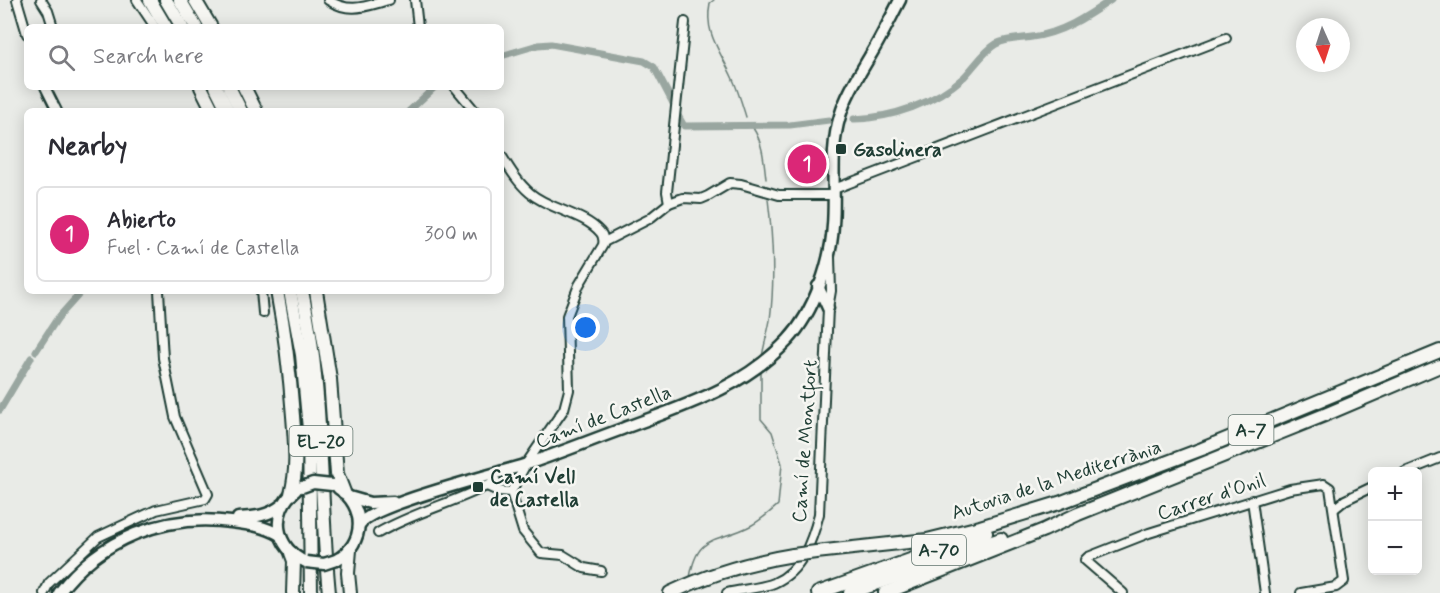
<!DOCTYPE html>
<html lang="en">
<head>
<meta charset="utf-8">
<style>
	:root { --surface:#fff; --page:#f7f7f7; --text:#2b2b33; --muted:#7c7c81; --line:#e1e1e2; --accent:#db2777 }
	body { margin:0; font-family:Mynerve,sans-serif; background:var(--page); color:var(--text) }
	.controls { position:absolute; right:18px; bottom:18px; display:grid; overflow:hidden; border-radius:9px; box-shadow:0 3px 15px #0003 }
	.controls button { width:54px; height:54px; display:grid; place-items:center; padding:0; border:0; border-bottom:2px solid var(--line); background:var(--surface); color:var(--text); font:30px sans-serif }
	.compass { position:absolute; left:1296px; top:18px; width:54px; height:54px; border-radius:50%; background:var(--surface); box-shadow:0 3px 15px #0003; rotate:177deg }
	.you { position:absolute; left:586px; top:328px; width:21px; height:21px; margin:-15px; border:4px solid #fff; border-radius:50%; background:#1a73e8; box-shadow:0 0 0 9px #1a73e833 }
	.badge { display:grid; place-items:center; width:39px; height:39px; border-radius:50%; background:var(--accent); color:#fff; font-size:20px; font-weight:700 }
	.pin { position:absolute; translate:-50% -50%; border:3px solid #fff; box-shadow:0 2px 6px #0006 }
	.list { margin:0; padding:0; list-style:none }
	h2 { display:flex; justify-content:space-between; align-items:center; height:78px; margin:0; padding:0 24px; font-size:26px }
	h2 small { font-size:20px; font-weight:400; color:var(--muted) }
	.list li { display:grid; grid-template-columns:39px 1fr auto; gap:18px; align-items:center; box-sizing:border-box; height:96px; margin:0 12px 12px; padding:0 12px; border:2px solid var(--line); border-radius:9px }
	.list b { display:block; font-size:22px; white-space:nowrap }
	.list p { margin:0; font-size:20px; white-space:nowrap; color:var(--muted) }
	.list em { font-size:20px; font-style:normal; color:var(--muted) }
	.icon { flex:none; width:33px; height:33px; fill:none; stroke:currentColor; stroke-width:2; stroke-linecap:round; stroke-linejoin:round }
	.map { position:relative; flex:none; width:1440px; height:593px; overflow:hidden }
	.search { position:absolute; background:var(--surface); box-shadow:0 3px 15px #0003; left:24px; top:24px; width:480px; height:66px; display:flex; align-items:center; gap:15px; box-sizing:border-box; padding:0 21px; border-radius:9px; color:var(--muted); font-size:22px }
	.panel { position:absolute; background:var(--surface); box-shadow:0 3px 15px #0003; left:24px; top:108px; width:480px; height:186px; border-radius:9px }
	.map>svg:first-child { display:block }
</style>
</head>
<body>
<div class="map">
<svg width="1440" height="593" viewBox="0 0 1440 593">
	<rect width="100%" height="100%" fill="#e9ebe7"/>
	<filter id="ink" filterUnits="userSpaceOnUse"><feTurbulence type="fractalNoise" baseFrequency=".0167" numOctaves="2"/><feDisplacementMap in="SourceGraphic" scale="12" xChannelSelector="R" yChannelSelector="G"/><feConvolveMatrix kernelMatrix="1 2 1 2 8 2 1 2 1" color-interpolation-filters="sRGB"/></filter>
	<g filter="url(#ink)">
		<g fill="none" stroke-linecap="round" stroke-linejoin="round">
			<!-- stream -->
			<g stroke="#687c75" stroke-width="1.5">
				<path d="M714 0 710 3C704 34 720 50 732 77 738 90 742 104 746 117"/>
				<path d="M753 128C763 143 764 161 766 179"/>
				<path d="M762 357C764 344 768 332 770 320 775 280 773 240 768 199"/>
				<path d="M690 578C697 531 720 543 752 525 761 520 770 512 778 505L782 464 772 432 761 419V370"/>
			</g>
			<!-- canal -->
			<g stroke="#99a6a0" stroke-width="7">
				<path d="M501 56 538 45 551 44 644 61 654 67 675 107"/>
				<path d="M409 111 435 87"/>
				<path d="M676 112 684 126 790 125 829 120"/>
				<path d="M854 119C892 118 935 103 964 77 974 67 984 51 996 44 1008 38 1020 39 1032 37 1062 33 1086 17 1111 0"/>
				<path d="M36 351 57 319 82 291"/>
				<path d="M0 410 31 358"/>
			</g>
			<defs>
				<g id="minor">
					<path d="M17 0 27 34"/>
					<path d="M41 0 48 11 53 27"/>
					<path d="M137 0 153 24"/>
					<path d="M328 0C350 14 366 6 389 0"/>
					<path d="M415 0 418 27"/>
					<path d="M45 87 57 111"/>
					<path d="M455 87 475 111"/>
					<path d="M501 155C509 168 518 183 530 193 550 210 583 213 600 232 604 236 604 240 603 245L579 285 567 316 569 390 564 409 526 464 511 492 523 531 541 553 563 555 584 568 601 571"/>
					<path d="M834 189 1226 38"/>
					<path d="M669 203 667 192 685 22"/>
					<path d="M604 242 649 219 669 203 683 198 701 199 708 196 730 183 741 184 779 195H833"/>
					<path d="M261 291 263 313"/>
					<path d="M1405 472 1440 458"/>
					<path d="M487 486 498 491 511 492"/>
					<path d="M1252 500 1265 593"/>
					<path d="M1334 509 1345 500 1372 487"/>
					<path d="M378 533C416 511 458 502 496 481"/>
					<path d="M44 593 49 583 98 537 156 510 205 499 208 494 175 417 163 358 159 291"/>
					<path d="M727 593C742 589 759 589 774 583 802 571 812 541 819 514L828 308 831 291 830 257"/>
					<path d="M1123 593 1085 560 1088 557 1149 533 1290 489 1324 484 1330 488 1344 581 1336 587 1301 593"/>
				</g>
				<g id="major">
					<path d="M818 286 828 308"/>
					<path d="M296 490C269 511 275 549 306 562"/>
					<path d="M349 497 370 503 393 502"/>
					<path d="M238 518C255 517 269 516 282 505"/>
					<path d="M360 524C371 505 496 474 524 465 557 454 589 441 622 429 683 406 742 389 788 340 814 312 831 263 833 225 836 189 829 151 840 116 846 95 859 75 870 56 881 38 890 19 900 0"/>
					<path d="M336 560C366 544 366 506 338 488"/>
					<path d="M59 593C99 539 165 513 231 522 248 524 265 526 280 535"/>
				</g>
				<g id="highway">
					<path d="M150 0 166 27"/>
					<path d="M166 0 182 27"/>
					<path d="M180 0 196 27"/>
					<path d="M195 0 211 27"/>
					<path d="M201 87 213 111"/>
					<path d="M216 87 228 111"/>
					<path d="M229 87 241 111"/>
					<path d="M244 87 256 111"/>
					<path d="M277 291C285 333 290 374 293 416 295 443 298 468 291 494"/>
					<path d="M290 291 302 355 309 429 311 593"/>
					<path d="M302 291C324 391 319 492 329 593"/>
					<path d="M316 291 330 379 337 474 344 492"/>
					<path d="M350 550 348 573 350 593"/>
					<path d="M816 552 927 540 980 527 1059 503 1202 449 1440 351"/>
					<path d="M291 553 294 561 293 593"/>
					<path d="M670 593C709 574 750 562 793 555"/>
					<path d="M818 593 986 533"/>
					<path d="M850 593 1001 539"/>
					<path d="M885 593 1044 530 1078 514 1327 414 1440 366"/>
				</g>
			</defs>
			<!-- minor casing -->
			<use href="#minor" stroke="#1f3d34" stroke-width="12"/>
			<!-- major casing -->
			<use href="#major" stroke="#1f3d34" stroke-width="15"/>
			<!-- highway casing -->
			<use href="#highway" stroke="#1f3d34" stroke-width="16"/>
			<!-- minor -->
			<use href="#minor" stroke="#f6f6f2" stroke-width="8"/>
			<!-- major -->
			<use href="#major" stroke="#f6f6f2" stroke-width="10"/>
			<!-- highway -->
			<use href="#highway" stroke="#f6f6f2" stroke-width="12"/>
			<defs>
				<g id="major-bridge">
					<path d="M302 487 313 483 332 485"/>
					<path d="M306 562 324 564 336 560"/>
				</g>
				<path id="highway-bridge" d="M793 555 816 552"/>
			</defs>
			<!-- major-bridge casing -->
			<use href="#major-bridge" stroke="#1f3d34" stroke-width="15" stroke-linecap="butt"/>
			<!-- highway-bridge casing -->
			<use href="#highway-bridge" stroke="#1f3d34" stroke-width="16" stroke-linecap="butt"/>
			<!-- major-bridge -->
			<use href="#major-bridge" stroke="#f6f6f2" stroke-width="10"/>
			<!-- highway-bridge -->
			<use href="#highway-bridge" stroke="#f6f6f2" stroke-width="12"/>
		</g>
	</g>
	<!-- markers -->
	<g fill="#1f3d34" stroke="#f6f6f2" stroke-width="2">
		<rect x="835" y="143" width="12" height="12" rx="3"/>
		<rect x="472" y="481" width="12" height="12" rx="3"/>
	</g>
	<g text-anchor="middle" stroke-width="5" stroke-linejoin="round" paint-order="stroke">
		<!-- shield labels -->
		<g fill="#f6f6f2" stroke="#60746d" stroke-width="1.5">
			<rect x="1228.5" y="415" width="45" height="30" rx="4.5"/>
			<rect x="289.5" y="426" width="63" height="30" rx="4.5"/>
			<rect x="912" y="535" width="54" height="30" rx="4.5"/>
		</g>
		<g font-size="18" font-weight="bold" fill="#1f3d34">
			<text x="1251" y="436">A-7</text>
			<text x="321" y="447">EL-20</text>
			<text x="939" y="556">A-70</text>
		</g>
		<!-- poi labels -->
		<g font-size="20" font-weight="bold" fill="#1f3d34" stroke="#f6f6f2" text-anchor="start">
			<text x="853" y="156">Gasolinera</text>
			<text x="490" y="483">Camí Vell<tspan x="490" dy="23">de Castella</tspan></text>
		</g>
		<!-- street labels -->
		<g font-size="20" fill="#1f3d34" stroke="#f6f6f2">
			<text transform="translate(603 416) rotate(-21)" y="7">Camí de Castella</text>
			<text transform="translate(804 441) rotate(-86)" y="7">Camí de Montfort</text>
			<text transform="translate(1056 479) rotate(-18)" y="7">Autovia de la Mediterrània</text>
			<text transform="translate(1211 496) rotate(-18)" y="7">Carrer d'Onil</text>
		</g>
	</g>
</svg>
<div class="controls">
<button>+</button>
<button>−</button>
</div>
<svg class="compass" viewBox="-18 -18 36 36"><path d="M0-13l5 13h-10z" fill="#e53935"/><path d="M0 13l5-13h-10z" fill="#7c7c81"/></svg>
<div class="you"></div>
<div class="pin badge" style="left:807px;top:164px">1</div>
<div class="search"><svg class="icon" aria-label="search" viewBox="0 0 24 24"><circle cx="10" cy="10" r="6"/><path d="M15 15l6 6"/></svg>Search here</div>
<section class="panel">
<h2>Nearby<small></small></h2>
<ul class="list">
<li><span class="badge">1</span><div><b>Abierto</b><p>Fuel · Camí de Castella</p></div><em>300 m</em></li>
</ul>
</section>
</div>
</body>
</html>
